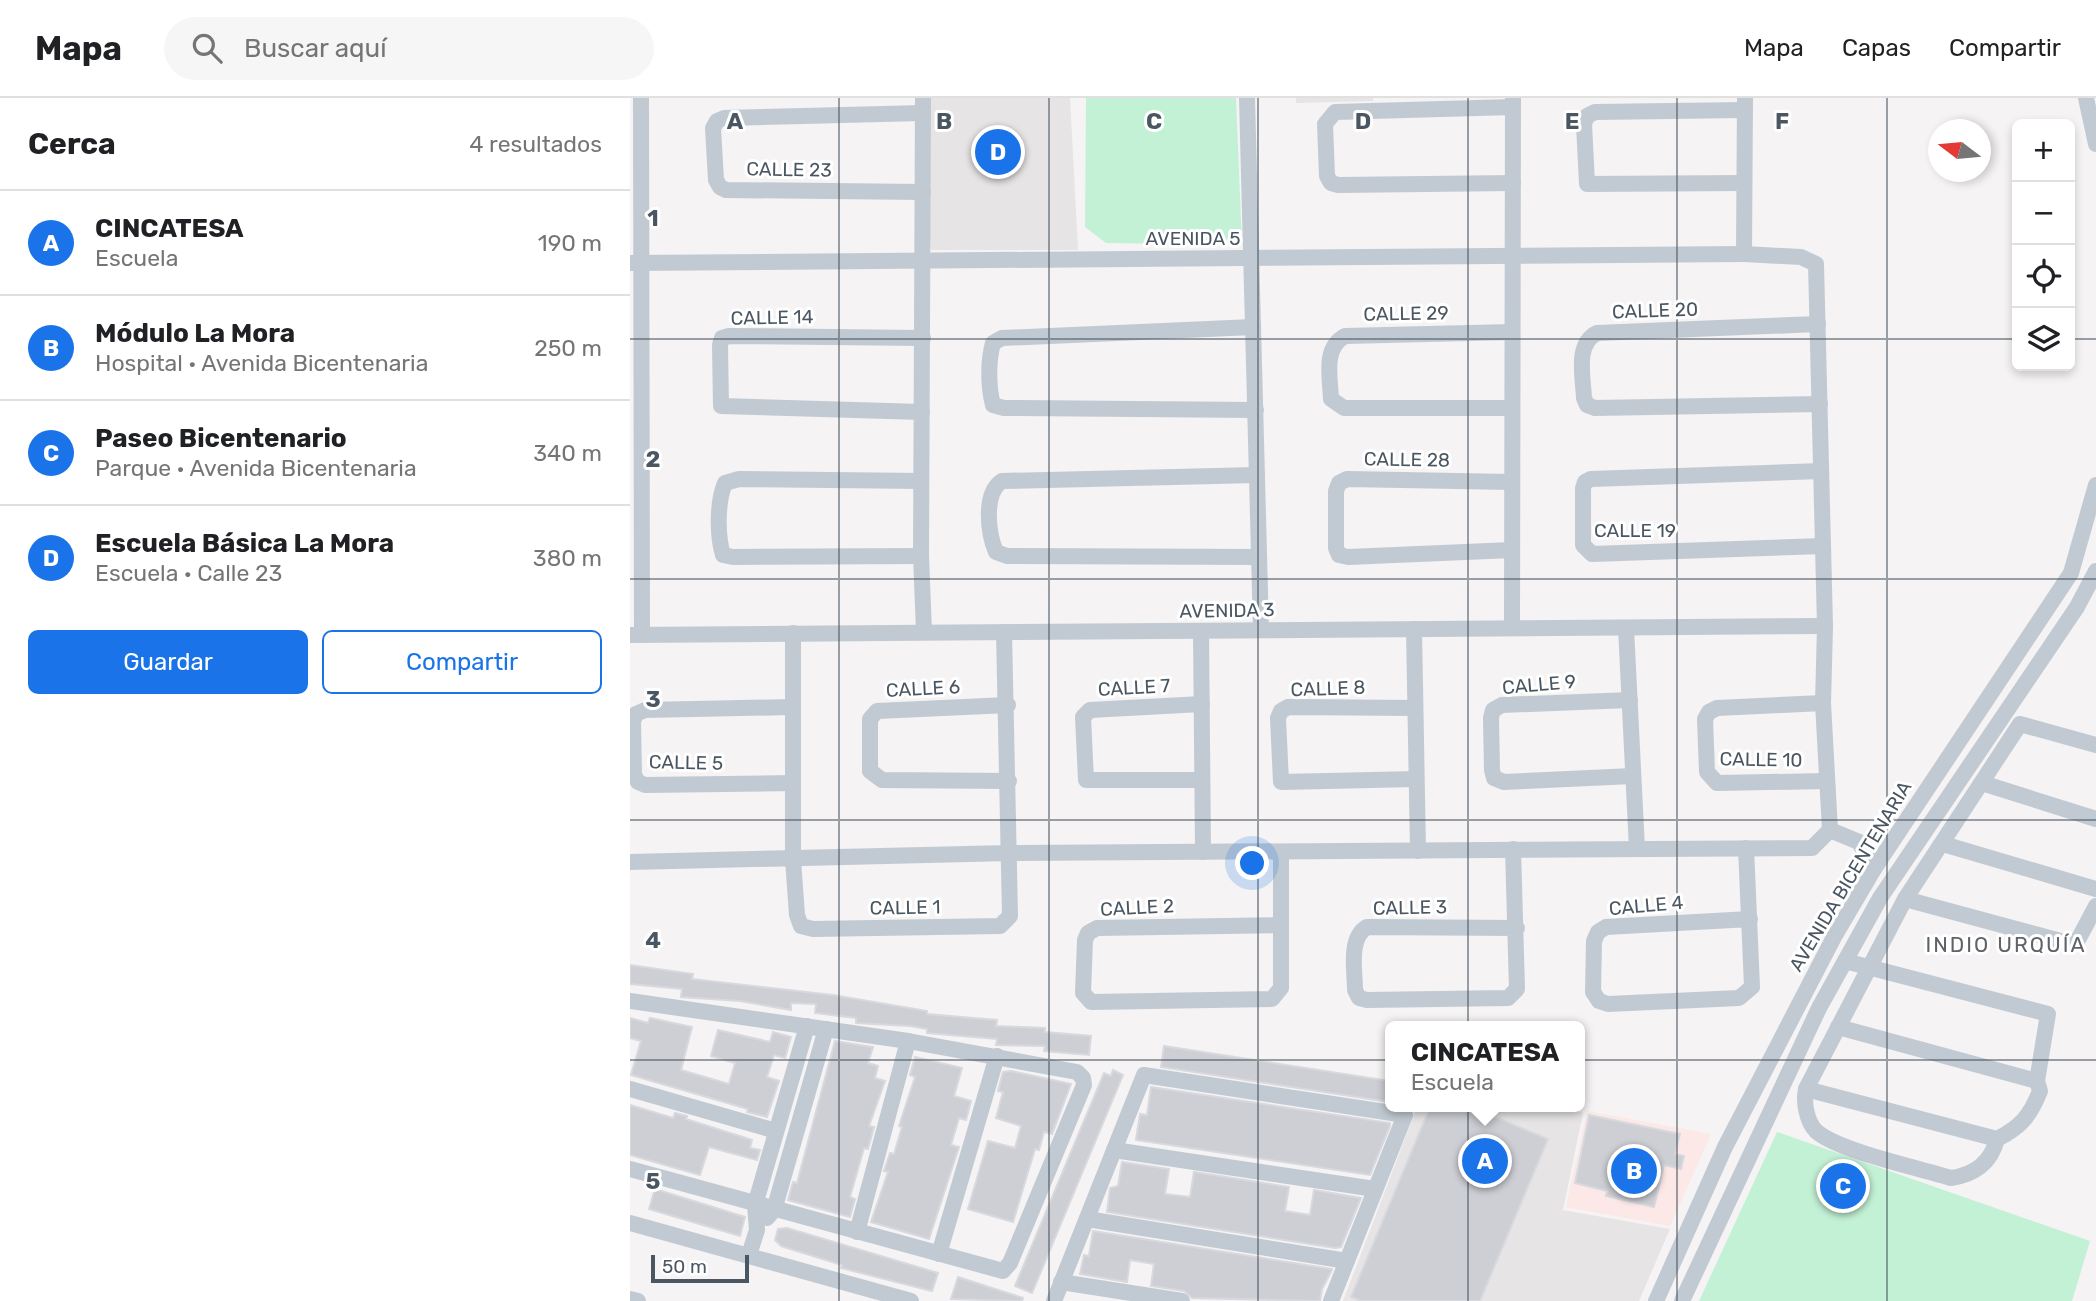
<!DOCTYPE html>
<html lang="es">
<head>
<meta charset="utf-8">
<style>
	:root { --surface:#fff; --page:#f6f6f6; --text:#202124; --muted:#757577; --line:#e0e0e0; --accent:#1a73e8 }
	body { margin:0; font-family:Rubik,sans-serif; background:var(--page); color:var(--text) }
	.controls { position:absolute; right:21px; top:21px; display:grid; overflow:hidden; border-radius:10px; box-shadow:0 4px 10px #0003 }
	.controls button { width:63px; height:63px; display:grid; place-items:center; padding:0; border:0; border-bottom:2px solid var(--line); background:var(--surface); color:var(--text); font:35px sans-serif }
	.compass { position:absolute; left:1298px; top:21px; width:63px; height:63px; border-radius:50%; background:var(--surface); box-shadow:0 4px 10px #0003; rotate:286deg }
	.scale { position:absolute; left:21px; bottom:18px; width:98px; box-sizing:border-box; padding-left:7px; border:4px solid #4a5661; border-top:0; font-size:19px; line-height:24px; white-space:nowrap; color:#4a5661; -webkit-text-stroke:5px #fff; paint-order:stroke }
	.you { position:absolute; left:623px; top:766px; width:24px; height:24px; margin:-18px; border:5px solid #fff; border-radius:50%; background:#1a73e8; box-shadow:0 0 0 10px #1a73e833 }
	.badge { display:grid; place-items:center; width:46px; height:46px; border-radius:50%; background:var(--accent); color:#fff; font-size:23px; font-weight:700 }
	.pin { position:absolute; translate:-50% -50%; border:4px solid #fff; box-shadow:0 2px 7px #0006 }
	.popup { position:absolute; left:755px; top:923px; width:200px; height:91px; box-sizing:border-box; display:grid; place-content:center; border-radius:10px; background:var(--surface); filter:drop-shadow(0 2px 5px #0005); font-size:23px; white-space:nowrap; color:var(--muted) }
	.popup b { font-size:26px; color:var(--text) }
	.popup::after { content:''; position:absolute; left:50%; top:100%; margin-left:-14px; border:14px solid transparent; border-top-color:var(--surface) }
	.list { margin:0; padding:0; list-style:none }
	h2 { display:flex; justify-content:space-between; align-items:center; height:91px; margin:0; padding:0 28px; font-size:30px }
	h2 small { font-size:23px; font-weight:400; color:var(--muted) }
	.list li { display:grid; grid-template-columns:46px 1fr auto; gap:21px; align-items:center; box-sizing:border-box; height:105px; padding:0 28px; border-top:2px solid var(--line) }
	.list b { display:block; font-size:26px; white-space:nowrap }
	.list p { margin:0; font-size:23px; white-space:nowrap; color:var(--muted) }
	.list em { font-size:23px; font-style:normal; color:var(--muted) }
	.actions { display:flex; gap:14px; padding:21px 28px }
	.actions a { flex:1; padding:16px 0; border:2px solid var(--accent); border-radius:10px; text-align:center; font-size:24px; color:var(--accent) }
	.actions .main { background:var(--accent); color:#fff }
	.icon { flex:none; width:38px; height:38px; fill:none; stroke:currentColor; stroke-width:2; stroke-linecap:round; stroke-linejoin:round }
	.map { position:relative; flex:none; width:1466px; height:1203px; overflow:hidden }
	header { display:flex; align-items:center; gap:42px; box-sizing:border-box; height:98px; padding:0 35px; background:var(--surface); border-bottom:2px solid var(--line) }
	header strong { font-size:33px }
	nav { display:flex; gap:38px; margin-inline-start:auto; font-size:24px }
	.search { width:490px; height:63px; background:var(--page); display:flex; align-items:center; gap:18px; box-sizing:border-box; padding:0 24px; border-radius:38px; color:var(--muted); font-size:26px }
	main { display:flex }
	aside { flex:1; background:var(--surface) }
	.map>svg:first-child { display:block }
</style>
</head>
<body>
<header>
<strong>Mapa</strong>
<div class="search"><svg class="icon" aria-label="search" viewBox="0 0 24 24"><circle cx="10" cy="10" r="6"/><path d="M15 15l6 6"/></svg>Buscar aquí</div>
<nav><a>Mapa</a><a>Capas</a><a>Compartir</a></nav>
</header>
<main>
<aside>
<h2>Cerca<small>4 resultados</small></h2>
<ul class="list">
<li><span class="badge">A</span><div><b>CINCATESA</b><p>Escuela</p></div><em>190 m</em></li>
<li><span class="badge">B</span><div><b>Módulo La Mora</b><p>Hospital · Avenida Bicentenaria</p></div><em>250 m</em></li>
<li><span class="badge">C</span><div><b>Paseo Bicentenario</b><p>Parque · Avenida Bicentenaria</p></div><em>340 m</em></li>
<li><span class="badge">D</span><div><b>Escuela Básica La Mora</b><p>Escuela · Calle 23</p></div><em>380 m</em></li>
</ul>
<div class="actions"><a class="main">Guardar</a><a>Compartir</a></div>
</aside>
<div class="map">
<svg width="1466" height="1203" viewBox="0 0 1466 1203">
	<rect width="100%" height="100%" fill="#f5f3f3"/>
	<!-- education -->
	<g fill="#e6e4e5">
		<path d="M296 0H440L448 152H301L293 94Z"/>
		<path d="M666 0H743V3L666 5Z"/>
		<path d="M787 1009H936L953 1015 933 1112 1040 1131 1009 1203H713Z"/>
	</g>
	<!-- medical -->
	<path fill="#fce8e6" d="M957 1013 1081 1036 1040 1128 936 1109Z"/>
	<!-- green -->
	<g fill="#c3f1d5">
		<path d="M456 0H606L612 147 476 145 455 129Z"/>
		<path d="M1147 1034 1460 1143 1442 1203H1069Z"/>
	</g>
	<!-- building -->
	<g fill="#cdcfd5" stroke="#d7d9de" stroke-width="2">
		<path d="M0 867 63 876 62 881 203 897 297 913V916L367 922 366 928 415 930V934L461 938 459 957 414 953 415 948 366 947 367 941 297 935V931L280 928 226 925V920L185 915 186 906 161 905V912L110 903 51 899 52 891 0 886Z"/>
		<path d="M0 920 18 925 20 920 62 929 51 972 99 986 105 965 81 958 88 932 140 944 143 934 161 939 155 960 144 957 137 979 149 983 137 1019 117 1014 118 1011 1 977 11 943 0 940Z"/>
		<path d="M205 943 243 949 238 965 248 968 245 980 255 983 239 1028 244 1029 238 1051 234 1050 220 1099 225 1101 220 1119 158 1102 163 1084 167 1085Z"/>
		<path d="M534 948 760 983V1004L531 969Z"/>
		<path d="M285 959 332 970 324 998 341 1003 336 1022 329 1020 321 1047 329 1049 299 1141 241 1124 258 1074 254 1073 260 1055 264 1056 272 1029 269 1028 285 979 280 977Z"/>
		<path d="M483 972 493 977 402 1195 385 1188 474 975 481 978Z"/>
		<path d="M381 973 441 986 422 1036 414 1034 409 1052 405 1051 383 1124 338 1111 358 1043 385 1050 391 1028 366 1020 373 994 368 993 373 974Z"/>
		<path d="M521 989 760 1025V1028L740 1077 506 1042 510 1016 517 1017Z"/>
		<path d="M0 1007 43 1020 45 1015 57 1018 56 1021 122 1042 120 1050 130 1052 127 1062 79 1049 70 1077 0 1057Z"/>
		<path d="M800 1009H841L918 1041 850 1203H731L721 1199Z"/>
		<path d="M959 1017 1050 1036 1045 1056 1054 1058 1051 1071 1034 1067 1024 1109 976 1098 977 1093 945 1085Z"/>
		<path d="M492 1064 539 1071 535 1096 560 1099 564 1074 659 1089 655 1113 680 1117 684 1092 731 1100 711 1149 705 1150 477 1114 480 1090 488 1088Z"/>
		<path d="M25 1091 115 1119 110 1138 19 1111Z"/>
		<path d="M157 1130 308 1175 302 1193 211 1170 212 1167 151 1148 145 1142 148 1131Z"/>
		<path d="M463 1133 702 1171 701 1174 692 1191 690 1203 562 1200 554 1193 521 1188 524 1166 500 1162 497 1184 450 1176 454 1157 459 1158Z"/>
		<path d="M328 1179 393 1200 392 1203 321 1201Z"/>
	</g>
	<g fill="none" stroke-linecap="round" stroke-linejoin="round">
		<!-- minor -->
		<g stroke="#c1cad2" stroke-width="16">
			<path d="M11 0 12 536"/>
			<path d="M293 0 291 458 294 534"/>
			<path d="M617 0 631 532"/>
			<path d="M1115 0 1114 156 1171 159 1186 166 1195 528 1193 605 1200 732"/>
			<path d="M1456 0 1466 46"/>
			<path d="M293 15 94 20 87 23 83 30 86 82 90 89 96 92 293 94"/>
			<path d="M883 85 708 87 701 85 697 78 695 26 705 14 883 9"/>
			<path d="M1114 85 957 86 954 26 957 18 965 14 1115 12"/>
			<path d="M0 165 1114 156"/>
			<path d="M1188 226 967 235C945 246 953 278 954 300L957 307 965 310 1190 306"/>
			<path d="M623 229 372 240 363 245C358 263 358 288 363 307L374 310 626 312"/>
			<path d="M882 310H714L701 301C700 278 693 250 715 238L882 234"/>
			<path d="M292 314 91 308 90 247 92 240 99 238 293 240"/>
			<path d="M1191 373 961 381 955 384 953 390V447L962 456 1193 448"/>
			<path d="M627 377 372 383C353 395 358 436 366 454L377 458 629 459"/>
			<path d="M882 452 718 459 709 457 706 450V393L709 385 717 381 882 384"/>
			<path d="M291 458 103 459 93 457C87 437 87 404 95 385L109 381 291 383"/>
			<path d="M882 528 883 0"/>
			<path d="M996 530 1007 751"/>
			<path d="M784 531 788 753"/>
			<path d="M571 533 573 754"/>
			<path d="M163 535V762L167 817 171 828 183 831 370 828 380 818 374 534"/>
			<path d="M0 537 1195 528"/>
			<path d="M1000 602 872 607 863 612 861 620 862 672 864 680 874 684 1003 678"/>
			<path d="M1193 605 1087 610 1079 614 1075 621 1077 674 1087 685 1197 683"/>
			<path d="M572 606 460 612 453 619 456 682H572"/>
			<path d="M378 607 247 613 240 621V673L252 682 379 683"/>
			<path d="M785 610 658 609 651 613 648 620 651 684 786 681"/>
			<path d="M163 685 15 687 8 684 4 677 3 623 6 616 15 612 163 609"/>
			<path d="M1352 685 1466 721"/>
			<path d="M1200 732 1229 744 1244 771"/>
			<path d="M1313 746 1466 791"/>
			<path d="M1116 750 1122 889 1109 900 978 906 969 903 963 894 964 843 968 834 976 829 1120 821"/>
			<path d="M883 751 887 891 878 900 737 902 729 900 725 892C725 873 718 840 737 829L887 830"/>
			<path d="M0 764 380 755 1182 750 1200 732"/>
			<path d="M1275 801 1442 846 1449 840 1466 808"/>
			<path d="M651 827 467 830 458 835 455 842 453 895 461 904 642 901 651 890V754"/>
			<path d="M1215 863 1418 916 1407 983 1410 993C1400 1018 1391 1029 1367 1041L1176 991C1173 1004 1177 1024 1186 1033 1208 1053 1289 1070 1321 1080 1344 1077 1361 1065 1367 1041"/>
			<path d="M0 903 278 943 447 974 453 980 454 987 380 1165 373 1173 0 1071"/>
			<path d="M1208 929 1407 983"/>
			<path d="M0 991 146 1033"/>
			<path d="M1176 991 1275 801 1390 626 1466 647"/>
			<path d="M484 1052 745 1091"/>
			<path d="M137 1120 144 1112 196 931"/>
			<path d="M457 1121 717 1163"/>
			<path d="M0 1125 281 1203"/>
			<path d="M227 1134 278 943"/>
			<path d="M309 1156 367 958"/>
			<path d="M119 1157 127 1132 125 1107 177 928"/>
			<path d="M431 1184 552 1203"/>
			<path d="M0 1201 8 1203"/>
			<path d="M424 1203 514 977 775 1017 701 1203"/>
			<path d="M1026 1203 1095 1049 1204 839 1244 771 1441 475 1466 387"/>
			<path d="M1052 1203 1189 910 1250 800 1447 509 1466 473"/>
		</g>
	</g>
	<!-- grid -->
	<path fill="none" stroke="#4a5661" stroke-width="2" stroke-opacity="0.55" d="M209 0V1203M419 0V1203M628 0V1203M838 0V1203M1047 0V1203M1257 0V1203M0 241H1387M1440 241H1466M0 481H1466M0 722H1466M0 962H1466"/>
	<g text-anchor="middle" stroke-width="6" stroke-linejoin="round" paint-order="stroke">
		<!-- street labels -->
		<g font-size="19" fill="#4a5661" stroke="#fff">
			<text transform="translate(159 71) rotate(1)" y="7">CALLE 23</text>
			<text x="563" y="147">AVENIDA 5</text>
			<text transform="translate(1025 212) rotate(-2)" y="7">CALLE 20</text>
			<text transform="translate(776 215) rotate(-1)" y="7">CALLE 29</text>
			<text transform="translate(142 219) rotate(-1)" y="7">CALLE 14</text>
			<text transform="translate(777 361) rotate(1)" y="7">CALLE 28</text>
			<text x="1005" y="439">CALLE 19</text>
			<text transform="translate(597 512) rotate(-1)" y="7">AVENIDA 3</text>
			<text transform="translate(909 586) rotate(-5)" y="7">CALLE 9</text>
			<text transform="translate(504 589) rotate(-3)" y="7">CALLE 7</text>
			<text transform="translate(293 590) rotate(-3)" y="7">CALLE 6</text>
			<text transform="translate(698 590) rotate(-2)" y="7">CALLE 8</text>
			<text transform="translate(1131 661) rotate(1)" y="7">CALLE 10</text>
			<text transform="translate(56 664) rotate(1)" y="7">CALLE 5</text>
			<text transform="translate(1220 778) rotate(-59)" y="7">AVENIDA BICENTENARIA</text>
			<text transform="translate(1016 807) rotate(-5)" y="7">CALLE 4</text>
			<text transform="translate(275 809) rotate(-1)" y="7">CALLE 1</text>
			<text transform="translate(507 809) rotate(-3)" y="7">CALLE 2</text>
			<text transform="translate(780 809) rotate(-1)" y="7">CALLE 3</text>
		</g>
		<!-- neighbourhood labels -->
		<g font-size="21" letter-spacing="2" fill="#5f6368" stroke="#fff">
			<text x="1376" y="854">INDIO URQUÍA</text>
		</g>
	</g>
	<g font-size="23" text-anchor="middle" font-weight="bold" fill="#4a5661" stroke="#fff" stroke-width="6" stroke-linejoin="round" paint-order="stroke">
		<text x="105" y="31">A</text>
		<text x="314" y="31">B</text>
		<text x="524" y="31">C</text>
		<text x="733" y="31">D</text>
		<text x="942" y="31">E</text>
		<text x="1152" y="31">F</text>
		<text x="23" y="128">1</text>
		<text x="23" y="369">2</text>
		<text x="23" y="609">3</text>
		<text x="23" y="850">4</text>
		<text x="23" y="1091">5</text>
	</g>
</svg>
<div class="controls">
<button>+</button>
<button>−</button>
<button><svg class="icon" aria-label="locate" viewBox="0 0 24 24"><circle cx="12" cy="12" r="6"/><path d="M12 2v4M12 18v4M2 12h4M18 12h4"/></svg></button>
<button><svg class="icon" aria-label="layers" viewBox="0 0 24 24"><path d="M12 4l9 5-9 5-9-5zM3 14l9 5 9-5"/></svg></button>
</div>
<svg class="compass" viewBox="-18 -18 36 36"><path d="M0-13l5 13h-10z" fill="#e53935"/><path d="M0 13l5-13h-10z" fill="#757577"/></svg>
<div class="scale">50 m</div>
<div class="you"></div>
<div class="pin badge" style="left:855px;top:1063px">A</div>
<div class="popup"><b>CINCATESA</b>Escuela</div>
<div class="pin badge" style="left:1004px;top:1073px">B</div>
<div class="pin badge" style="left:1213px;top:1088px">C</div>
<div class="pin badge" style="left:368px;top:54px">D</div>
</div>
</main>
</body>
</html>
